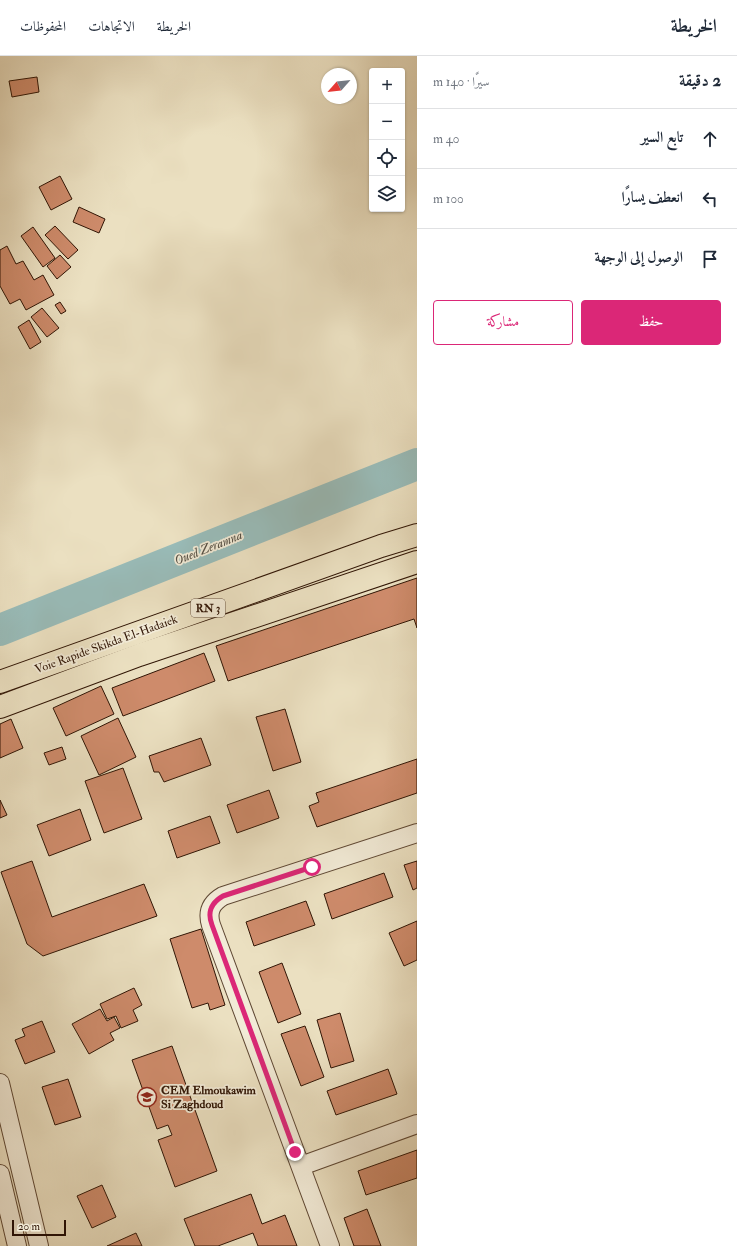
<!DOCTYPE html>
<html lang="ar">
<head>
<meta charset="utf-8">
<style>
	:root { --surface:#fff; --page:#f2f2f3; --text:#1f2937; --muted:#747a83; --line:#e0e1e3; --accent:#db2777 }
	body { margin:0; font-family:"IM FELL Double Pica",Amiri,serif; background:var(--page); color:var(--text); direction:rtl }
	.controls { position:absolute; right:12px; top:12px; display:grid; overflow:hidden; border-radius:4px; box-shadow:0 1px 3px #0004 }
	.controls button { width:36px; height:36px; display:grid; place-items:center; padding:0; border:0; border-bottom:1px solid var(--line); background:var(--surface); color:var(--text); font:20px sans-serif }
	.compass { position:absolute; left:321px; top:12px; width:36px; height:36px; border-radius:50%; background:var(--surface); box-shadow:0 1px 3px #0004; rotate:243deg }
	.scale { position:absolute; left:12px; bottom:10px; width:54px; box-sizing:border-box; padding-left:4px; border:2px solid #301505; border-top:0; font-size:11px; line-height:14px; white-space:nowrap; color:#301505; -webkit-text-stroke:3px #f2ebd7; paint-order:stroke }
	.stop { position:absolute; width:12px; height:12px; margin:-9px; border:3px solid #db2777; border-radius:50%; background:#fff }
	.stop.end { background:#db2777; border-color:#fff; box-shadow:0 1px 4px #0008 }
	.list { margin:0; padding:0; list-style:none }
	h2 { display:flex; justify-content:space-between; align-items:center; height:52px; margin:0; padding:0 16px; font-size:17px }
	h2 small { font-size:13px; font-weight:400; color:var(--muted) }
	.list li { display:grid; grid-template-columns:26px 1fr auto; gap:12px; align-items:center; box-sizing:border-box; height:60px; padding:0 16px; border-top:1px solid var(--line) }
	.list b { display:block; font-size:15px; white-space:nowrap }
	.list em { font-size:13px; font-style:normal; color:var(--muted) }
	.actions { display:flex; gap:8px; padding:12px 16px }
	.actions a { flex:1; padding:9px 0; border:1px solid var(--accent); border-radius:4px; text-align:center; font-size:14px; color:var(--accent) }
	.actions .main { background:var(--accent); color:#fff }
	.icon { flex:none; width:22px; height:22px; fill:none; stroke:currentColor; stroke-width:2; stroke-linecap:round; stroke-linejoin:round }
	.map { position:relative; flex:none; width:417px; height:1190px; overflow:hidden; direction:ltr }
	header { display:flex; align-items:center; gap:24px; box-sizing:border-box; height:56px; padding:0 20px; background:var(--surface); border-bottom:1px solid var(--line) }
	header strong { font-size:19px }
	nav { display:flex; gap:22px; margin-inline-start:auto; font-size:14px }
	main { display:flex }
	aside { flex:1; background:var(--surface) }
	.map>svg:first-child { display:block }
</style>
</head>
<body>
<header>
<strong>الخريطة</strong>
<nav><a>الخريطة</a><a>الاتجاهات</a><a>المحفوظات</a></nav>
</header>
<main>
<aside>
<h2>2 دقيقة<small>سيرًا · 140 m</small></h2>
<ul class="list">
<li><svg class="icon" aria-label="ahead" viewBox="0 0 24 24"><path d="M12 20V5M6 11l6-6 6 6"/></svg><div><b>تابع السير</b></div><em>40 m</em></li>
<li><svg class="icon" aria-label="left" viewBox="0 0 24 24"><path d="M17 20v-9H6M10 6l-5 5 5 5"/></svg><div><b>انعطف يسارًا</b></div><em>100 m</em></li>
<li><svg class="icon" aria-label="arrive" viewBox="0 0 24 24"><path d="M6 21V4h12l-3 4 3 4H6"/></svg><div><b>الوصول إلى الوجهة</b></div></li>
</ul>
<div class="actions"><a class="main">حفظ</a><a>مشاركة</a></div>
</aside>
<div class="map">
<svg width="417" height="1190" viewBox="0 0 417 1190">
	<rect width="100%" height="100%" fill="#ebe0c1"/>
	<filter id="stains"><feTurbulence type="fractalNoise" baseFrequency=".005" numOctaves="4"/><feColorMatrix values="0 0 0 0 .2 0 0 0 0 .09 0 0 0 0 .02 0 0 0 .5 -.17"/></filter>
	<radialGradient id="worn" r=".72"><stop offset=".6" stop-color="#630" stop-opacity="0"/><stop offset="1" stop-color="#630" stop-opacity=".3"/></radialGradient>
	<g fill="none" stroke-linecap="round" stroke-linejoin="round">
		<!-- river -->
		<path stroke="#99bcb9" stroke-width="32" d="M0 574 417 408"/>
	</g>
	<!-- building -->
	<g fill="#ce8b6b" stroke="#301505">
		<path d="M37 21 39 36 12 41 9 25Z"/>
		<path d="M60 120 72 143 51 154 39 131Z"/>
		<path d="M79 151 105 163 99 177 73 166Z"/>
		<path d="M55 170 78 194 68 203 45 179Z"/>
		<path d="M33 171 55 202 43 211 21 180Z"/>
		<path d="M7 190 16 208 23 205 34 224 43 219 54 239 26 254 20 243 10 248 0 230V194Z"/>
		<path d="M60 199 71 211 57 223 47 210Z"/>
		<path d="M60 246 66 255 61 258 55 249Z"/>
		<path d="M42 252 59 272 47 281 31 261Z"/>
		<path d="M29 264 41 286 30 293 18 271Z"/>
		<path d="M417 522V572L414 563 228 625 216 590Z"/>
		<path d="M204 597 215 625 123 660 112 632Z"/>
		<path d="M101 630 114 658 66 680 53 652Z"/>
		<path d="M285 653 301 706 273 715 256 661Z"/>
		<path d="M118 662 136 701 99 719 81 680Z"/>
		<path d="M11 663 23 692 0 702V668Z"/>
		<path d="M201 682 211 709 164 726 159 716H154L149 700Z"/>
		<path d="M62 691 66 703 49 709 44 697Z"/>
		<path d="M417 703V737L317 771 309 750 319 746 316 737Z"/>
		<path d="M123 712 142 763 104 777 85 725Z"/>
		<path d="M269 734 279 762 237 777 227 749Z"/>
		<path d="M0 744 7 759 0 762Z"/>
		<path d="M80 753 91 784 49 800 37 769Z"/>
		<path d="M210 760 220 787 177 802 168 775Z"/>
		<path d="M32 805 52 861 144 828 157 860 43 900 27 888 1 816Z"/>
		<path d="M417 805V832L413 834 404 809Z"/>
		<path d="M384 817 393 841 332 863 324 838Z"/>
		<path d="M306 845 315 869 254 890 246 866Z"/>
		<path d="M417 865V904L404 910 389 877Z"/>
		<path d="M201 873 225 949 210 954 208 947 192 952 170 883Z"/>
		<path d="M282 907 301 958 278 967 259 916Z"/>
		<path d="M134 932 142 949 133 954 138 965 121 972 116 960 107 963 100 948Z"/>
		<path d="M100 953 107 965 114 961 120 972 110 977 114 984 89 998 72 968Z"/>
		<path d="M340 957 354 1005 331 1012 317 964Z"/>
		<path d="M42 965 55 996 25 1008 15 984 25 980 22 973Z"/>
		<path d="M305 970 324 1021 301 1030 281 978Z"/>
		<path d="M172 990 217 1115 175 1131 158 1084 172 1079 168 1069 157 1073 132 1004Z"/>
		<path d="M388 1013 397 1038 336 1059 327 1035Z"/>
		<path d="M68 1023 81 1061 55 1069 42 1031Z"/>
		<path d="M417 1094V1122L366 1139 358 1115Z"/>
		<path d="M102 1129 116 1161 92 1172 77 1140Z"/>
		<path d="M251 1138 262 1168 285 1159 297 1190H258L253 1177 218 1190H195L184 1163Z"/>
		<path d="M367 1153 381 1190H354L344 1162Z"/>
		<path d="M136 1177 142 1190H107Z"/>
	</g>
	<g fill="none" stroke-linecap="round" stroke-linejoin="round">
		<defs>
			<g id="street">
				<path d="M0 1027 39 1190"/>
				<path d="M301 1110 417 1068"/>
				<path d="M0 1118 17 1190"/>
				<path d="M330 1190 211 869C207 856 211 847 223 840L417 777"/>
			</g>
			<g id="highway">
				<path d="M0 626 381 490 417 479"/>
				<path d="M0 651 139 599 417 506"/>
			</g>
		</defs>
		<!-- street casing -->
		<use href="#street" stroke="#5f4834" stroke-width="20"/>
		<!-- highway casing -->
		<use href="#highway" stroke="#301505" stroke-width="24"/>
		<!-- street -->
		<use href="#street" stroke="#f2ebd7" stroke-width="18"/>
		<!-- highway -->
		<use href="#highway" stroke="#ebe0c1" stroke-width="22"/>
	</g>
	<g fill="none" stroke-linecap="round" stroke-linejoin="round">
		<!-- route -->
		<path stroke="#db2777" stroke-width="5" d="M295 1096 212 869C207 856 211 847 223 840L312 811"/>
	</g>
	<!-- icons -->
	<defs>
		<symbol id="school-ring" viewBox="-11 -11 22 22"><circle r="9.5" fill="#f2ebd7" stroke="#8f2418" stroke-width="1.5"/><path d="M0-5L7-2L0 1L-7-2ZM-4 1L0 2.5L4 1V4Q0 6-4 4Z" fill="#8f2418"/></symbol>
	</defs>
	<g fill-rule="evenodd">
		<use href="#school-ring" x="136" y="1030" width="22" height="22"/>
	</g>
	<g text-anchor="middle" stroke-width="3.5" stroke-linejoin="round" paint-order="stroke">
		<!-- shield labels -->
		<rect fill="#f2ebd7" stroke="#6a5544" stroke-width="1" x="191" y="543" width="34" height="18" rx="3"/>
		<g font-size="11" font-weight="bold" fill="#301505">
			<text x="208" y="556">RN 3</text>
		</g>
		<!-- street labels -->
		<g font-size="12" fill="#301505" stroke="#f2ebd7">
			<text transform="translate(106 588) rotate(-20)" y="4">Voie Rapide Skikda El-Hadaiek</text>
		</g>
		<!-- poi labels -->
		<g font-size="12" font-weight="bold" fill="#301505" stroke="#f2ebd7" text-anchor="start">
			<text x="161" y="1038">CEM Elmoukawim<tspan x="161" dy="14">Si Zaghdoud</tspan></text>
		</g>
		<!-- water labels -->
		<g font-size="13" font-style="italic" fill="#554f44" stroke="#f2ebd7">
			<text transform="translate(208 491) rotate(-22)" y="5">Oued Zeramna</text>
		</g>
	</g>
	<rect width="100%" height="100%" filter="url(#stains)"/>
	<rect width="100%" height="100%" fill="url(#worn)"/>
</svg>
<div class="controls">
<button>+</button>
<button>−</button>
<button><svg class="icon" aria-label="locate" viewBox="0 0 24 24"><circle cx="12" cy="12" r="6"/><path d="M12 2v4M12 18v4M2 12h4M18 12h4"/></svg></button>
<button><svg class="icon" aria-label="layers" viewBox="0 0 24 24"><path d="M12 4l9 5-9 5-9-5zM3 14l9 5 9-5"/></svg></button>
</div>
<svg class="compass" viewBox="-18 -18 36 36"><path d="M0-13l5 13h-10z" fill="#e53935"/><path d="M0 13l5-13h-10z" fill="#747a83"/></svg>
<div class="scale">20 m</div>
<div class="stop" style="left:312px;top:811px"></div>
<div class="stop end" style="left:295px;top:1096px"></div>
</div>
</main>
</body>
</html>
